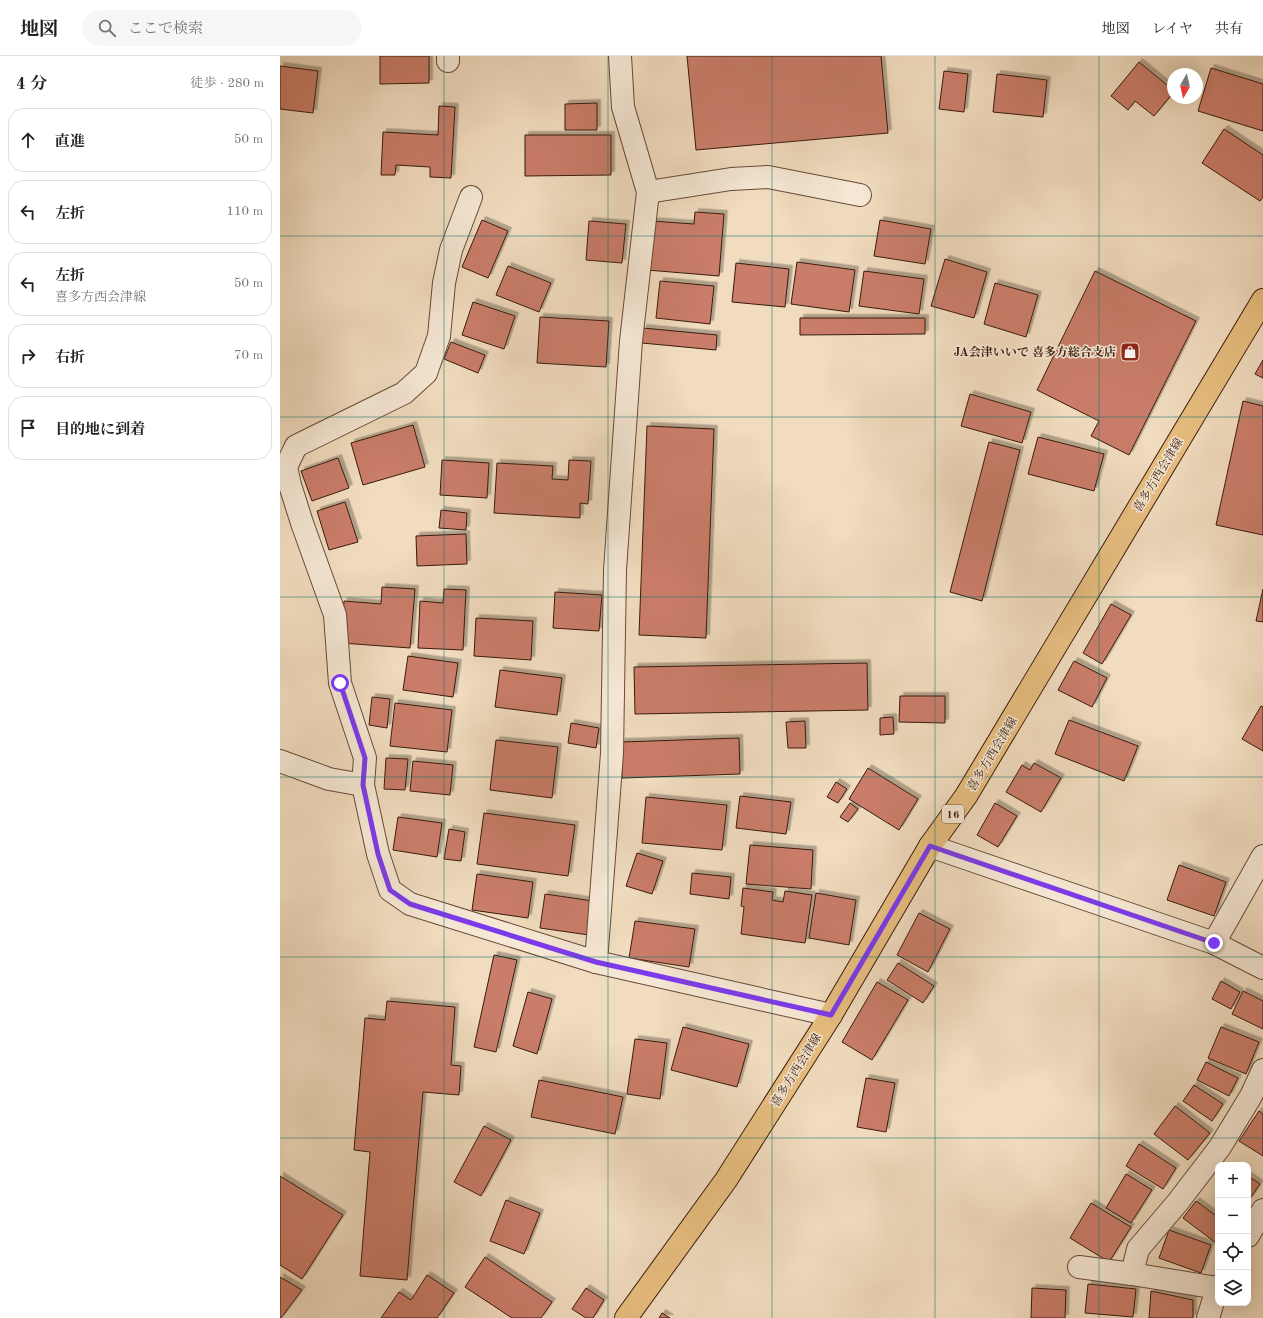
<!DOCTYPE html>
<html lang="ja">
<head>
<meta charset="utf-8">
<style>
	:root { --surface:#fff; --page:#f6f6f6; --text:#222; --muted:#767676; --line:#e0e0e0 }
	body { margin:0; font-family:"Old Standard TT","Noto Serif JP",serif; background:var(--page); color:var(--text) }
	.controls { position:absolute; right:12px; bottom:12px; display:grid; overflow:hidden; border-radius:8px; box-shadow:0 4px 16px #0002 }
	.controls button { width:36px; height:36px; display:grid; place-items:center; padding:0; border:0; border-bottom:1px solid var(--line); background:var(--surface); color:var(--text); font:20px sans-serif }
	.compass { position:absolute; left:887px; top:12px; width:36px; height:36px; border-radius:50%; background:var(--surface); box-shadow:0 4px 16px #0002; rotate:188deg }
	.stop { position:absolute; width:12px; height:12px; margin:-9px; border:3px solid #7c3aed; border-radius:50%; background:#fff }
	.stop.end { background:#7c3aed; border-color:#fff; box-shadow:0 1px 4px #0008 }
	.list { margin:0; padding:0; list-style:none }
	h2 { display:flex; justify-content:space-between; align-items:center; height:52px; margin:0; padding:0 16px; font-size:17px }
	h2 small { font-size:13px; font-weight:400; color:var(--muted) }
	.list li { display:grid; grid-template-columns:26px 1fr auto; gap:12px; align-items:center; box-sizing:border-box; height:64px; margin:0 8px 8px; padding:0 8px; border:1px solid var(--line); border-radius:16px }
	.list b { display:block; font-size:15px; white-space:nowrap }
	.list p { margin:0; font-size:13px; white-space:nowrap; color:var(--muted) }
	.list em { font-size:13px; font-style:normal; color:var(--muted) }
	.icon { flex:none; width:22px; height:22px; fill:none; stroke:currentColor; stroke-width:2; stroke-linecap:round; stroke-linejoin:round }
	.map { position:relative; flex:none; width:983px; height:1262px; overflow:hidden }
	header { display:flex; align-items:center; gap:24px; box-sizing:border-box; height:56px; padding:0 20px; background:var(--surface); border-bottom:1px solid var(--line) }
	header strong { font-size:19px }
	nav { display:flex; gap:22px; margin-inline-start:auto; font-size:14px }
	.search { width:280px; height:36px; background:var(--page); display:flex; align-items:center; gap:10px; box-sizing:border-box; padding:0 14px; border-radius:22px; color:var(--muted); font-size:15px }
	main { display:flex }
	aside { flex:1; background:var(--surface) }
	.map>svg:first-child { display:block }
</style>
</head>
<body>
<header>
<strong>地図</strong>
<div class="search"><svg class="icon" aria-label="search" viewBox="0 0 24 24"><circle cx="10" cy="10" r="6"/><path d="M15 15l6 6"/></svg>ここで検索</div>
<nav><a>地図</a><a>レイヤ</a><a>共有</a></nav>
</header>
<main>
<aside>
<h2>4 分<small>徒歩 · 280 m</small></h2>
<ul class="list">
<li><svg class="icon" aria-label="ahead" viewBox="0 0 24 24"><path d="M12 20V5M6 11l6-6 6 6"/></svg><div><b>直進</b></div><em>50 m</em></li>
<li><svg class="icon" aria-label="left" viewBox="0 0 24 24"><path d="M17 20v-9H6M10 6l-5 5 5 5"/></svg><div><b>左折</b></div><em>110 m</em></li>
<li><svg class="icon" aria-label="left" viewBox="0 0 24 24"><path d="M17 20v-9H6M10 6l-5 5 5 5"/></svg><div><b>左折</b><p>喜多方西会津線</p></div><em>50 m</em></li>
<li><svg class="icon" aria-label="right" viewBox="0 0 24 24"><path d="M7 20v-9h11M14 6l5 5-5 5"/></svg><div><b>右折</b></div><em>70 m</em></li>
<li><svg class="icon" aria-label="arrive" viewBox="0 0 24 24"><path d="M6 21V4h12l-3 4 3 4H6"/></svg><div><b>目的地に到着</b></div></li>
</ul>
</aside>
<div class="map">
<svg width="983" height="1262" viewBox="0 0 983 1262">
	<defs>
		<filter id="shadow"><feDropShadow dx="3.5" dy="-3.5" stdDeviation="0" flood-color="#0004"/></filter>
	</defs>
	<rect width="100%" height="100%" fill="#f1dcbf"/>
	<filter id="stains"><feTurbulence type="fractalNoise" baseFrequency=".005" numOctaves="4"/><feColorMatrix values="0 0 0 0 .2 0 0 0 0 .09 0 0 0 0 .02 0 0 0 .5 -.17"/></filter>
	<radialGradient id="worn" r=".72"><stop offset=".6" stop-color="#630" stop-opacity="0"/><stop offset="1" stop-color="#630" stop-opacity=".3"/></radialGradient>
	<!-- building -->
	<g fill="#ca7d6a" stroke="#381a0c" filter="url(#shadow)">
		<path d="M100 0H149V27L100 28Z"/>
		<path d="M407 0H601L608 77 416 94Z"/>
		<path d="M859 6 893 34V37L874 60 855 45 848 54 831 40Z"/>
		<path d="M0 10 38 15 33 57 0 53Z"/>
		<path d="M931 12 983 28V75L918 55Z"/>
		<path d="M664 15 688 18 684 56 659 53Z"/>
		<path d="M717 18 767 24 763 61 713 56Z"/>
		<path d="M317 47V74H285V48Z"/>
		<path d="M159 50 175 51 171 122 150 121V111L116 109 115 119H101L103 76 158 79Z"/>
		<path d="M944 73 983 99V141L980 145 922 107Z"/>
		<path d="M245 79H331V119L245 120Z"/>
		<path d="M415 156 444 158 439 220 367 214 371 165 414 168Z"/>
		<path d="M202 164 228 175 208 222 182 211Z"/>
		<path d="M600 164 651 173 645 208 594 200Z"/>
		<path d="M309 165 346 168 342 207 306 204Z"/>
		<path d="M665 203 707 216 694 262 651 250Z"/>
		<path d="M517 206 575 214 569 256 511 248Z"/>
		<path d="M456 207 509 213 505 251 452 246Z"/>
		<path d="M228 210 271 227 259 256 216 239Z"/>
		<path d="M584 215 644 223 639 258 579 250Z"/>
		<path d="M815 215 916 265 849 399 811 380 819 365 757 334Z"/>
		<path d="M380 225 434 230 430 268 376 262Z"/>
		<path d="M715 227 758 239 746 281 704 268Z"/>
		<path d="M193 246 235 260 224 293 182 279Z"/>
		<path d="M260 261 329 265 326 311 257 307Z"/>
		<path d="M520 262H645V278L520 279Z"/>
		<path d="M363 272 437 279 436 294 362 287Z"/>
		<path d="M171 286 205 299 198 317 164 303Z"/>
		<path d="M983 304V322L975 318Z"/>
		<path d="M690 338 751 356 742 387 681 370Z"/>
		<path d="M963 345 983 350V479L936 469Z"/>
		<path d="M133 369 145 411 83 429 71 387Z"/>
		<path d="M367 370 434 373 426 582 359 579Z"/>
		<path d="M758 381 824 398 814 435 748 418Z"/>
		<path d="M709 386 740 394 702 545 670 536Z"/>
		<path d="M58 402 69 432 32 445 21 415Z"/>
		<path d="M162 404 209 407 207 442 160 439Z"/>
		<path d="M289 404 311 405 308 448 300 447V462L214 457 217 407 273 410 272 423 288 424Z"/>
		<path d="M65 446 78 486 49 494 37 455Z"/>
		<path d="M161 454 187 457 186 474 159 472Z"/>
		<path d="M186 478 187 508 137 510 136 480Z"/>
		<path d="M102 531 135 533 130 592 61 587 64 545 101 548Z"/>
		<path d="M164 533 186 534 183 594 138 592 140 545 163 547Z"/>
		<path d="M983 533V566L976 565Z"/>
		<path d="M275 536 322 539 319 575 273 572Z"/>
		<path d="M831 548 851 559 822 608 803 597Z"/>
		<path d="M196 562 253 565 251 604 194 600Z"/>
		<path d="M128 600 178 607 173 641 123 634Z"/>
		<path d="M794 605 827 622 812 651 778 634Z"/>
		<path d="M587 607 588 654 355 658 354 611Z"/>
		<path d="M220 614 282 622 277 659 215 651Z"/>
		<path d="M620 640H665V667L619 666Z"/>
		<path d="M92 641 110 643 107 672 89 669Z"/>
		<path d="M115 647 172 654 167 696 110 690Z"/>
		<path d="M981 650 983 651V695L962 683Z"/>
		<path d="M613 661 614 678 600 679V662Z"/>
		<path d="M789 664 858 690 844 725 775 698Z"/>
		<path d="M525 665 526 692H508L506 666Z"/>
		<path d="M291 667 319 672 316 692 288 687Z"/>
		<path d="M459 682 460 718 342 722 341 686Z"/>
		<path d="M216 684 278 691 272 742 210 734Z"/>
		<path d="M106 702 128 703 125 734 104 733Z"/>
		<path d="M133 705 173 709 170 739 130 735Z"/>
		<path d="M754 707 781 722 761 756 726 736 742 709 750 714Z"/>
		<path d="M588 712 638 743 619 774 569 743Z"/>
		<path d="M556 726 567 733 558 747 547 741Z"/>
		<path d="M460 740 511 746 506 778 456 772Z"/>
		<path d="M366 741 447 749 442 794 362 787Z"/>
		<path d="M570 747 578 753 568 766 560 761Z"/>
		<path d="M715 747 737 760 718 791 697 779Z"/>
		<path d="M204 757 295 769 288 820 197 808Z"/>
		<path d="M118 761 162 767 157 801 113 794Z"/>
		<path d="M169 773 185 776 181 805 164 803Z"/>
		<path d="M470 789 533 794 531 833 466 828Z"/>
		<path d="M357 797 383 805 372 838 346 830Z"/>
		<path d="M899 809 946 826 934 860 887 844Z"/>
		<path d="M412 817 451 821 449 843 410 838Z"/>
		<path d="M197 818 253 826 248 862 192 854Z"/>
		<path d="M463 832 493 836 492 844 503 846 505 835 532 839 525 887 461 878 464 851 461 850Z"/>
		<path d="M536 837 576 844 569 889 529 882Z"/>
		<path d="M265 838 313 845 309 879 260 872Z"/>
		<path d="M639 857 670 873 648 916 617 899Z"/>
		<path d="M355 865 415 873 409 911 349 902Z"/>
		<path d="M214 899 237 904 216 996 194 991Z"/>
		<path d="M618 907 654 930 643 947 607 924Z"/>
		<path d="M941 925 960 936 951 953 932 943Z"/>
		<path d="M597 926 628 944 592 1004 562 986Z"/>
		<path d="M963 935 983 945V973L952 958Z"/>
		<path d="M248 936 272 943 257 998 233 990Z"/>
		<path d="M107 945 175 951 171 1009 181 1010 179 1039 143 1036 127 1224 80 1220 90 1096 74 1094 85 962 105 964Z"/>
		<path d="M403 971 469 988 457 1031 391 1014Z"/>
		<path d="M941 971 979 986 966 1018 928 1002Z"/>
		<path d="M355 983 387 987 380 1043 347 1038Z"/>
		<path d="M926 1006 958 1022 949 1040 917 1024Z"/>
		<path d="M586 1022 615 1027 606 1076 577 1071Z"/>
		<path d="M259 1024 343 1041 335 1078 251 1061Z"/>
		<path d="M914 1029 943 1048 932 1065 903 1045Z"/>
		<path d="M895 1050 930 1077 908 1104 874 1078Z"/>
		<path d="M979 1055 983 1058V1100L959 1085Z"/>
		<path d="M204 1070 231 1084 201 1140 174 1126Z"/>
		<path d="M859 1088 896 1112 883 1133 846 1110Z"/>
		<path d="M846 1118 872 1134 851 1167 826 1152Z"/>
		<path d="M0 1120 63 1159 22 1223 0 1209Z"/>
		<path d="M968 1120 980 1128 969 1144 968 1143Z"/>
		<path d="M226 1144 260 1157 244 1198 210 1185Z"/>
		<path d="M916 1145 935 1159 938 1155V1185L936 1187 903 1162Z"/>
		<path d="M811 1147 851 1171 829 1206 790 1182Z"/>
		<path d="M889 1174 931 1189 921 1217 879 1202Z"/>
		<path d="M205 1201 272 1246 261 1262H232L185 1231Z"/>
		<path d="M147 1219 174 1237 157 1262H101L119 1236 131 1244Z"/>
		<path d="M0 1221 22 1234 1 1262H0Z"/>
		<path d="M808 1228 856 1233 853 1261 805 1257Z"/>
		<path d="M306 1232 324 1244 313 1262H306L292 1253Z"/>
		<path d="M752 1232 786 1234 785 1262H751Z"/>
		<path d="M871 1235 913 1244V1262H869Z"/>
		<path d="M382 1257 390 1262H379Z"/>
	</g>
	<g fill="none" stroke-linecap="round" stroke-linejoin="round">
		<defs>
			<g id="minor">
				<path d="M168 0V5"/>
				<path d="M368 136 451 123 488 121 580 139"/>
				<path d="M191 141 171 194 164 227 159 280 146 317 124 337 16 390 6 411 10 429 22 467 55 559 60 627 85 702 83 729 98 798 110 834 130 848 316 906 551 959"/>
				<path d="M0 705 49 723 83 729"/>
				<path d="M650 790 934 887 983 912"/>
				<path d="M934 887 983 800"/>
				<path d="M316 906 332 697 335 514 351 285 368 136 343 51 340 0"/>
				<path d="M968 1180 983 1154"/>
				<path d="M799 1211 852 1218 937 1232"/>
				<path d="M852 1218 858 1193 898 1146 940 1091 971 1040 983 1014"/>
				<path d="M928 1262 938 1230"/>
			</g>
			<path id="major" d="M346 1262 446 1124 551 959 650 790 686 740 983 244"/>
		</defs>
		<!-- minor casing -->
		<use href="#minor" stroke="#664a39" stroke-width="24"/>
		<!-- major casing -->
		<use href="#major" stroke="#381a0c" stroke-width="24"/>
		<!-- minor -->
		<use href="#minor" stroke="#f6e8d5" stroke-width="22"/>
		<!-- major -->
		<use href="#major" stroke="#e8be80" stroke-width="22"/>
	</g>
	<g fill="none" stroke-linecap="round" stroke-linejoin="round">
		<!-- route -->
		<path stroke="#7c3aed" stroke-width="5" d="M60 627 85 702 83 729 98 798 110 834 130 848 316 906 551 959 650 790 934 887"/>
	</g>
	<!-- grid -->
	<path fill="none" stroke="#0f766e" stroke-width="1" stroke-opacity="0.55" d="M164 0V1262M328 0V1262M492 0V1262M655 0V1262M819 0V1262M0 180H983M0 361H983M0 541H983M0 721H983M0 901H983M0 1082H983"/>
	<!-- icons -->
	<defs>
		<symbol id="shop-square" viewBox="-11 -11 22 22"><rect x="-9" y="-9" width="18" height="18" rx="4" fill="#8f2418" stroke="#f6e8d5"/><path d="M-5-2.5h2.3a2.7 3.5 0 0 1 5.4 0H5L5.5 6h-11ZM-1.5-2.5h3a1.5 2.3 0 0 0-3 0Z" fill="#fff"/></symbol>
	</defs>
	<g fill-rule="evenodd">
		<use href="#shop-square" x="839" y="285" width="22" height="22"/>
	</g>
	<g text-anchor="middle" stroke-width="3" stroke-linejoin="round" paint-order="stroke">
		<!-- shield labels -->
		<rect fill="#f6e8d5" stroke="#715848" stroke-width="1" x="662" y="749" width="22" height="18" rx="3"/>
		<g font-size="11" font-weight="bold" fill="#381a0c">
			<text x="673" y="762">16</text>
		</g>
		<!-- poi labels -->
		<g font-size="12" font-weight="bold" fill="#381a0c" stroke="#f6e8d5" text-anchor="end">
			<text x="836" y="300">JA会津いいで 喜多方総合支店</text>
		</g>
		<!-- street labels -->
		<g font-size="12" fill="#381a0c" stroke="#f6e8d5">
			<text transform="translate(878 419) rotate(-59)" y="4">喜多方西会津線</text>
			<text transform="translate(712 698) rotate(-59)" y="4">喜多方西会津線</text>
			<text transform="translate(516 1014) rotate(-58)" y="4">喜多方西会津線</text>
		</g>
	</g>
	<rect width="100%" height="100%" filter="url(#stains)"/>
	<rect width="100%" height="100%" fill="url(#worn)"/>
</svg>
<div class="controls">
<button>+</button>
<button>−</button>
<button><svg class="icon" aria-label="locate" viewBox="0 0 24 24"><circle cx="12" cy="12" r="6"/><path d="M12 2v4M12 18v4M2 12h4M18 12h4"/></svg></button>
<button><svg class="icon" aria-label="layers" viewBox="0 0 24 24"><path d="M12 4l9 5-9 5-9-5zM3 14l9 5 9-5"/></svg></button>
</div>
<svg class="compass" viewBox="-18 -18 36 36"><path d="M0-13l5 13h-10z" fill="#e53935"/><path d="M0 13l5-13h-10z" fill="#767676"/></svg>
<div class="stop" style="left:60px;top:627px"></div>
<div class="stop end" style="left:934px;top:887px"></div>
</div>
</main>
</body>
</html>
